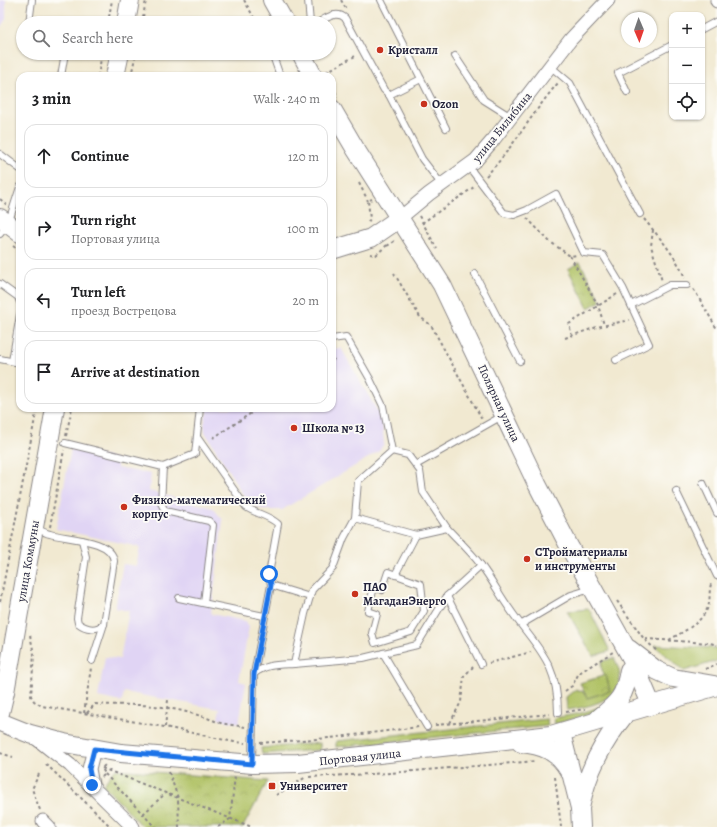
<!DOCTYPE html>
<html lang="en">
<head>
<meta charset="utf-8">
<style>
	:root { --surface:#fff; --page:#f6f6f6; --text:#202124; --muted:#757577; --line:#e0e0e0 }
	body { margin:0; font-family:Alegreya,serif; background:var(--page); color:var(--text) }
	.controls { position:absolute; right:12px; top:12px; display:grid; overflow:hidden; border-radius:8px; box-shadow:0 1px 3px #0004 }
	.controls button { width:36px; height:36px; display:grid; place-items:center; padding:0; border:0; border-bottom:1px solid var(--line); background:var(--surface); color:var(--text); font:20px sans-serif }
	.compass { position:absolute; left:621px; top:12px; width:36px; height:36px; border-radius:50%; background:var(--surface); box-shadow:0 1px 3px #0004; rotate:178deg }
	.stop { position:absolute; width:12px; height:12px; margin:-9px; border:3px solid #1a73e8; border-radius:50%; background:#fff }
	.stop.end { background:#1a73e8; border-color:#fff; box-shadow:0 1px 4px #0008 }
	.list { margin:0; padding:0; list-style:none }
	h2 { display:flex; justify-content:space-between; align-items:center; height:52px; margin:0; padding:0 16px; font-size:17px }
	h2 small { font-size:13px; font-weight:400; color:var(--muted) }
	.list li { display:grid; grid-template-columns:26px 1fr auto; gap:12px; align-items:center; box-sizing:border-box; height:64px; margin:0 8px 8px; padding:0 8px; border:1px solid var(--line); border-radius:12px }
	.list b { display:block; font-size:15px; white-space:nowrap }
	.list p { margin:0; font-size:13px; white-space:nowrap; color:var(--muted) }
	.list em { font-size:13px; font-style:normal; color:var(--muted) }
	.icon { flex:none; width:22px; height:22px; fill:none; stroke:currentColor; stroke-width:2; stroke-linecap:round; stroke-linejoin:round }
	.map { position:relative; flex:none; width:717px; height:827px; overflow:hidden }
	.search { position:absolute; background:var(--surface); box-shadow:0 1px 3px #0004; left:16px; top:16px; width:320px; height:44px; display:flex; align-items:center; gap:10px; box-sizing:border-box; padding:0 14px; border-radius:22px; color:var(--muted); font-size:15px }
	.panel { position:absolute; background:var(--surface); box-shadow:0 1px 3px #0004; left:16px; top:72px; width:320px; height:340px; border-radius:12px }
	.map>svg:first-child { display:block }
</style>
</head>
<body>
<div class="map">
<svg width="717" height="827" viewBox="0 0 717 827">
	<defs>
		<pattern id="park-crowns" width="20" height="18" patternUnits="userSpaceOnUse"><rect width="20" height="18" fill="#b1c266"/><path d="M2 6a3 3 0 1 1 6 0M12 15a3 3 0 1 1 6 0" fill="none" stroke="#98a659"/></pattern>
	</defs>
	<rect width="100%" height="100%" fill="#fdfcf7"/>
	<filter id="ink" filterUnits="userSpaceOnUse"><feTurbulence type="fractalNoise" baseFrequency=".025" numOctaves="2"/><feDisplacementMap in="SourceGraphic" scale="8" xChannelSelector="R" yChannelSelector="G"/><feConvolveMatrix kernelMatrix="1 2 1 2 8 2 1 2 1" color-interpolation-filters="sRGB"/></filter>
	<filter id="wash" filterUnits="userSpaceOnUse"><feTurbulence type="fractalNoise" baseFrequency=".012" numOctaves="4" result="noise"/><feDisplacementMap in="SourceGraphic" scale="16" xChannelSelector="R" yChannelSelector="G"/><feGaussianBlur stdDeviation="0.9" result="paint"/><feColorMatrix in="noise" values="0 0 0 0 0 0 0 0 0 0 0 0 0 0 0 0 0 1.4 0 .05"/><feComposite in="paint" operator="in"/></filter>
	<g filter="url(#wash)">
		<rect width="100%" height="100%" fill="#f1e9d1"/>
		<!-- built -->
		<g fill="#e0d4f4">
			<path d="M0 0H6V19L0 28Z"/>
			<path d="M341 348 382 419 384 444 378 452 282 510H264L248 503 205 432 204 424 208 408H332V349Z"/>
			<path d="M71 449 117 459V468L151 474 149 491 213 508 223 520 211 614 245 621 249 627 239 681 246 683 239 723 218 719 220 709 124 692 122 702 98 697 105 657 120 659 129 611 115 608 123 564 136 566 140 547 56 529Z"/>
		</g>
		<!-- grass -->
		<g fill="#b1c266" stroke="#6a7250">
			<path d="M589 609 610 651 593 656 567 611Z"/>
			<path d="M654 645 715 648H717V661L684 671Z"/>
			<path d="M614 658C635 695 597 706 567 710L566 697 576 689 583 692 587 698 610 691 601 667 602 661Z"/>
			<path d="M603 706 602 711 555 724 554 718 581 713Z"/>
			<path d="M547 719 548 726 336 747V741Z"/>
			<path d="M320 743V750L262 754 261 748Z"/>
		</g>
		<!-- park -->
		<g fill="url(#park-crowns)" stroke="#6a7250">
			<path d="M580 262 601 301 588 308 568 269Z"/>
			<path d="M606 675 610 691 587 698 580 683Z"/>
			<path d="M115 769 268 781 243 827H143L103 785Z"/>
		</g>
	</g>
	<g filter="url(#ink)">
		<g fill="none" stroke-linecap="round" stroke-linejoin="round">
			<defs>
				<g id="lane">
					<path d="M308 0 310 23"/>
					<path d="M381 0 446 128"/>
					<path d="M29 23 32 0"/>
					<path d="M317 23C325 19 336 10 345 18L384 90 389 95 421 79"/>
					<path d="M702 29 717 21"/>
					<path d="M272 53 280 76"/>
					<path d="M455 56 484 100 511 117"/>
					<path d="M550 66 570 83 640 214"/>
					<path d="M61 76 65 53"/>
					<path d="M627 92 618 73 672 45"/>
					<path d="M389 95 422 159 442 185"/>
					<path d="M0 154 20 169"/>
					<path d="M469 167 504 213 514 215 527 210 556 194 584 253 603 255 623 288 649 344 616 360"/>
					<path d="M0 234 8 224 20 187"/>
					<path d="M475 274 520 361"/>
					<path d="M0 284 18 297 20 302"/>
					<path d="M631 305 670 285H687"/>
					<path d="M332 339 346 337 370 379 383 406 392 451 408 455 420 471 423 492 447 528"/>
					<path d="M0 359 20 363"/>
					<path d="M12 361 20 315"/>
					<path d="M197 437 246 507C256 514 268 515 278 524L269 574 271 585 254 674"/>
					<path d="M65 443 163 467 195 454 200 408"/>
					<path d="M416 465 502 416"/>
					<path d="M163 467 161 503 165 511 209 521 213 525 204 603"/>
					<path d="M703 483 717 513"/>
					<path d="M676 491 717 576"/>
					<path d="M355 518 358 481 392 451"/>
					<path d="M36 528C40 530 45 533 50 534 67 539 112 539 114 561L104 624 92 661"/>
					<path d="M82 540 86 557 77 618 78 623C86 629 96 631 104 624"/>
					<path d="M388 572 421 584 424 611 411 632 375 643 372 633 377 614 368 611 374 587 382 590Z"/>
					<path d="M395 575 416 535"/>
					<path d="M271 585 310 597"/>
					<path d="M447 596 481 664"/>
					<path d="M179 598 264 616"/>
					<path d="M522 624 571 595 591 589"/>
					<path d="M383 653 427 727"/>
					<path d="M294 664 363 658 417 645 447 596 481 565"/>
					<path d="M252 762 254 674C266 664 278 665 294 664L305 614 312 590 333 568 344 538 355 518 416 535 447 528C458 540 471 552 480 564 491 578 499 594 509 608 536 648 558 660 558 713"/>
				</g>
				<g id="street">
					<path d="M717 0V1"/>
					<path d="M400 218 429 194 476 160 494 139 571 39 608 0"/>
					<path d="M37 739 70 765 133 827"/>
					<path d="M92 785 89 769 94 749"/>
					<path d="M43 821 49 827"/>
				</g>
				<g id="secondary">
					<path d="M272 0 285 23"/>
					<path d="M126 23 130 0"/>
					<path d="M301 53 313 76"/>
					<path d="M115 76 120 53"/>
					<path d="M332 109 356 150 442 285 537 484 570 548 631 657 651 704"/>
					<path d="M0 218 20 233"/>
					<path d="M332 250 371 238 400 218"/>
					<path d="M629 649 656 670 673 678 714 685"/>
					<path d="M0 713 5 692 55 408"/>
					<path d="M599 718C619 702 625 696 629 670"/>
					<path d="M0 722 30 734 64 743 121 753 253 764 298 763 551 735 717 686"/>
					<path d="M561 733 580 808 581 827"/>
					<path d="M521 743C542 745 558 751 569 771"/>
					<path d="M580 808C587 771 603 742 626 713"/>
				</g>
			</defs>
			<!-- lane casing -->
			<use href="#lane" stroke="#8a8686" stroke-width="8"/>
			<!-- street casing -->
			<use href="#street" stroke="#8a8686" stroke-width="15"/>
			<!-- secondary casing -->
			<use href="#secondary" stroke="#8a8686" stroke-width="20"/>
			<!-- path -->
			<g stroke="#8a8686" stroke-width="2" stroke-dasharray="3 3" stroke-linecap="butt">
				<path d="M244 0 257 23"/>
				<path d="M341 0 346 9"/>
				<path d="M108 23 112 0"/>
				<path d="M142 23 146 0"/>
				<path d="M326 72 357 55"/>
				<path d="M98 76 102 53"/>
				<path d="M131 76 136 53"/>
				<path d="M332 86 338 97"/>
				<path d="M486 176C513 148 532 113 558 83"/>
				<path d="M359 183 368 201"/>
				<path d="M0 199 7 205"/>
				<path d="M419 216 437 249"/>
				<path d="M527 218 549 241 570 256 577 255"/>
				<path d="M644 219C659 237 676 256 685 278"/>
				<path d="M368 222 370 219 368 201 372 199"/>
				<path d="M422 223 474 187"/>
				<path d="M653 230 651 246 662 281"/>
				<path d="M13 246 20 251"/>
				<path d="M387 246 396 240"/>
				<path d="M370 254 376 255 387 245"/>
				<path d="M570 256 598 305 604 325"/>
				<path d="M394 273 420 317 431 325 482 419"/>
				<path d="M693 289 696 293 717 329"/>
				<path d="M572 336 569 324 617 294"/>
				<path d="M565 338 597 327 629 320"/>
				<path d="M332 361 335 358"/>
				<path d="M66 436 72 408"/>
				<path d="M213 438 259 408"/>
				<path d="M50 527 64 450"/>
				<path d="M617 601 644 639 658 652"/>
				<path d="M0 602 37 408"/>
				<path d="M30 635 34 654 31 696 34 701 42 706 165 727 234 742 245 743"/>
				<path d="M645 639 710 643 717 645"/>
				<path d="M669 640C684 631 701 624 708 607 711 599 708 590 712 582"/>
				<path d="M489 663 531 652"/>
				<path d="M705 669 717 664"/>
				<path d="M565 691 572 686 579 673 613 652"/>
				<path d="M566 712 585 709"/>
				<path d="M84 713 91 668"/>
				<path d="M87 713 95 704C120 706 142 703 168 708 184 711 200 715 215 721 224 725 236 725 245 727"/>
				<path d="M450 723 461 702 464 676 473 667"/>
				<path d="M435 725 550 714"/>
				<path d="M165 727 168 700"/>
				<path d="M260 743 330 738 419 727"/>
				<path d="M0 753 13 757"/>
				<path d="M46 764 111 827"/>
				<path d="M102 768 252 827"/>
				<path d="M169 772 178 798 179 827"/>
				<path d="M39 774 32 789 40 810"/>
				<path d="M105 774 155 827"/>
				<path d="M102 777 105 774 102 768 106 764"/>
				<path d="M309 777 390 773 536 761"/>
				<path d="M555 777 561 827"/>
				<path d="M276 795 306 777"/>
				<path d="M143 814 166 793"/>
				<path d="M218 827 230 819 235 776"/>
			</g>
			<!-- lane -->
			<use href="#lane" stroke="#fff" stroke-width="6"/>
			<!-- street -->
			<use href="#street" stroke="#fff" stroke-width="13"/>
			<!-- secondary -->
			<use href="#secondary" stroke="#fff" stroke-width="18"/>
		</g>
	</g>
	<g fill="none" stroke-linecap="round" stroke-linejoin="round" filter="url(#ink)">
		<!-- route -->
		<path stroke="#1a73e8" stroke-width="5" d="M92 785 89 769 94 749 252 764 254 674 271 585 269 574"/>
	</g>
	<!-- markers -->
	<g fill="#c8321e" stroke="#fdfcf7" stroke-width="1.5">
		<circle cx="380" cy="50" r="4"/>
		<circle cx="424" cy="104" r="4"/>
		<circle cx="294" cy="428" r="4"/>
		<circle cx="124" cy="507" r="4"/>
		<circle cx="527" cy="559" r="4"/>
		<circle cx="355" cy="594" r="4"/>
		<rect x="268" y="782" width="8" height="8" rx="2"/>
	</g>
	<g text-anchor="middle" stroke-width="3.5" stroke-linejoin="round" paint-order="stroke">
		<!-- poi labels -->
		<g font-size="12" font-weight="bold" fill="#22223b" stroke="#fdfcf7" text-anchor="start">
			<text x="388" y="54">Кристалл</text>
			<text x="432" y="108">Ozon</text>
			<text x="302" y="432">Школа № 13</text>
			<text x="132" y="504">Физико-математический<tspan x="132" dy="14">корпус</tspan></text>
			<text x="535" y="556">СТройматериалы<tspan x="535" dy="14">и инструменты</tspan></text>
			<text x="363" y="591">ПАО<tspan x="363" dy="14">МагаданЭнерго</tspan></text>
			<text x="280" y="790">Университет</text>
		</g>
		<!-- street labels -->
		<g font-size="12" fill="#22223b" stroke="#fdfcf7">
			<text transform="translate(502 127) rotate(-51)" y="4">улица Билибина</text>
			<text transform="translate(499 403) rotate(65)" y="4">Полярная улица</text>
			<text transform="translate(28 561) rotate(-80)" y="4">улица Коммуны</text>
			<text transform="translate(360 757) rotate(-6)" y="4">Портовая улица</text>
		</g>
	</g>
</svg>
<div class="controls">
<button>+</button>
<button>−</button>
<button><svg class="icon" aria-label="locate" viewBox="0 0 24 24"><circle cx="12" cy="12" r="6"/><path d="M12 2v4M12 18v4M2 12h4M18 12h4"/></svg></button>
</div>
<svg class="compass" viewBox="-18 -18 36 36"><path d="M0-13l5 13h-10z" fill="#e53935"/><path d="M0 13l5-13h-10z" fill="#757577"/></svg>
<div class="stop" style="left:269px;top:574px"></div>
<div class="stop end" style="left:92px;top:785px"></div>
<div class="search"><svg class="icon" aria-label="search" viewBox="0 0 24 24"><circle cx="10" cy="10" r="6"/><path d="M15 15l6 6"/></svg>Search here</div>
<section class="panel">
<h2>3 min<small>Walk · 240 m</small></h2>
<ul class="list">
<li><svg class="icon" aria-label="ahead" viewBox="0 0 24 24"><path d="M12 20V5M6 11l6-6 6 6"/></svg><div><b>Continue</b></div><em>120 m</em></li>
<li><svg class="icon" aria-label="right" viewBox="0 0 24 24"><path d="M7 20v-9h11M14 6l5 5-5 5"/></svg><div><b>Turn right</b><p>Портовая улица</p></div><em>100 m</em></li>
<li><svg class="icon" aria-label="left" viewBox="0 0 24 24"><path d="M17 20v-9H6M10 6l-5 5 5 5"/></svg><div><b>Turn left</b><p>проезд Вострецова</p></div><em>20 m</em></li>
<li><svg class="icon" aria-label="arrive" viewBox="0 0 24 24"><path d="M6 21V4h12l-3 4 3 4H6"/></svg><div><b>Arrive at destination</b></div></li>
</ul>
</section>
</div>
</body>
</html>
